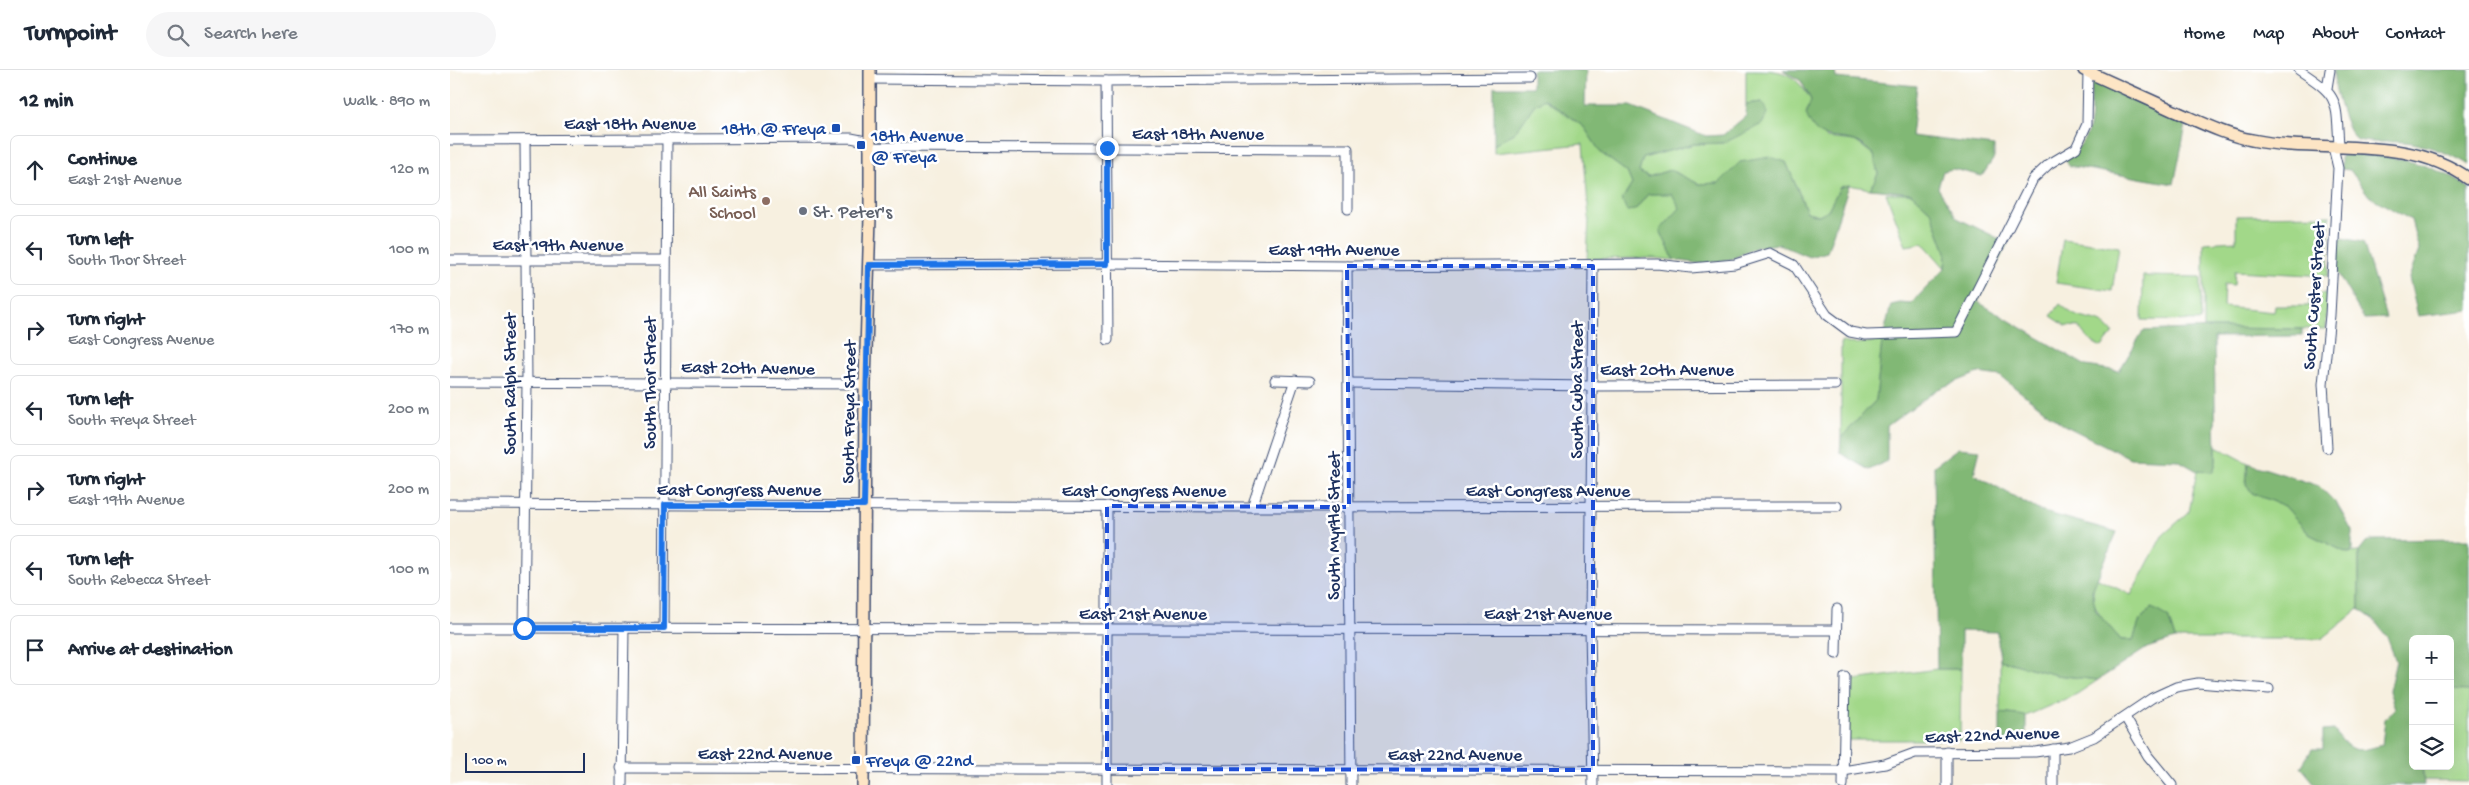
<!DOCTYPE html>
<html lang="en">
<head>
<meta charset="utf-8">
<style>
	:root { --surface:#fff; --page:#f6f6f7; --text:#1f2937; --muted:#747a83; --line:#e0e1e3 }
	body { margin:0; font-family:"Gochi Hand",sans-serif; background:var(--page); color:var(--text) }
	.controls { position:absolute; right:15px; bottom:15px; display:grid; overflow:hidden; border-radius:8px; box-shadow:0 5px 20px #0002 }
	.controls button { width:45px; height:45px; display:grid; place-items:center; padding:0; border:0; border-bottom:1px solid var(--line); background:var(--surface); color:var(--text); font:25px sans-serif }
	.scale { position:absolute; left:15px; bottom:12px; width:120px; box-sizing:border-box; padding-left:5px; border:2px solid #1b2f5e; border-top:0; font-size:14px; line-height:18px; white-space:nowrap; color:#1b2f5e; -webkit-text-stroke:4px #fff; paint-order:stroke }
	.stop { position:absolute; width:15px; height:15px; margin:-11px; border:4px solid #1a73e8; border-radius:50%; background:#fff }
	.stop.end { background:#1a73e8; border-color:#fff; box-shadow:0 1px 5px #0008 }
	.list { margin:0; padding:0; list-style:none }
	h2 { display:flex; justify-content:space-between; align-items:center; height:65px; margin:0; padding:0 20px; font-size:21px }
	h2 small { font-size:16px; font-weight:400; color:var(--muted) }
	.list li { display:grid; grid-template-columns:32px 1fr auto; gap:15px; align-items:center; box-sizing:border-box; height:70px; margin:0 10px 10px; padding:0 10px; border:1px solid var(--line); border-radius:8px }
	.list b { display:block; font-size:19px; white-space:nowrap }
	.list p { margin:0; font-size:16px; white-space:nowrap; color:var(--muted) }
	.list em { font-size:16px; font-style:normal; color:var(--muted) }
	.icon { flex:none; width:28px; height:28px; fill:none; stroke:currentColor; stroke-width:2; stroke-linecap:round; stroke-linejoin:round }
	.map { position:relative; flex:none; width:2019px; height:715px; overflow:hidden }
	header { display:flex; align-items:center; gap:30px; box-sizing:border-box; height:70px; padding:0 25px; background:var(--surface); border-bottom:1px solid var(--line) }
	header strong { font-size:24px }
	nav { display:flex; gap:28px; margin-inline-start:auto; font-size:18px }
	.search { width:350px; height:45px; background:var(--page); display:flex; align-items:center; gap:12px; box-sizing:border-box; padding:0 18px; border-radius:28px; color:var(--muted); font-size:19px }
	main { display:flex }
	aside { flex:1; background:var(--surface) }
	.map>svg:first-child { display:block }
</style>
</head>
<body>
<header>
<strong>Turnpoint</strong>
<div class="search"><svg class="icon" aria-label="search" viewBox="0 0 24 24"><circle cx="10" cy="10" r="6"/><path d="M15 15l6 6"/></svg>Search here</div>
<nav><a>Home</a><a>Map</a><a>About</a><a>Contact</a></nav>
</header>
<main>
<aside>
<h2>12 min<small>Walk · 890 m</small></h2>
<ul class="list">
<li><svg class="icon" aria-label="ahead" viewBox="0 0 24 24"><path d="M12 20V5M6 11l6-6 6 6"/></svg><div><b>Continue</b><p>East 21st Avenue</p></div><em>120 m</em></li>
<li><svg class="icon" aria-label="left" viewBox="0 0 24 24"><path d="M17 20v-9H6M10 6l-5 5 5 5"/></svg><div><b>Turn left</b><p>South Thor Street</p></div><em>100 m</em></li>
<li><svg class="icon" aria-label="right" viewBox="0 0 24 24"><path d="M7 20v-9h11M14 6l5 5-5 5"/></svg><div><b>Turn right</b><p>East Congress Avenue</p></div><em>170 m</em></li>
<li><svg class="icon" aria-label="left" viewBox="0 0 24 24"><path d="M17 20v-9H6M10 6l-5 5 5 5"/></svg><div><b>Turn left</b><p>South Freya Street</p></div><em>200 m</em></li>
<li><svg class="icon" aria-label="right" viewBox="0 0 24 24"><path d="M7 20v-9h11M14 6l5 5-5 5"/></svg><div><b>Turn right</b><p>East 19th Avenue</p></div><em>200 m</em></li>
<li><svg class="icon" aria-label="left" viewBox="0 0 24 24"><path d="M17 20v-9H6M10 6l-5 5 5 5"/></svg><div><b>Turn left</b><p>South Rebecca Street</p></div><em>100 m</em></li>
<li><svg class="icon" aria-label="arrive" viewBox="0 0 24 24"><path d="M6 21V4h12l-3 4 3 4H6"/></svg><div><b>Arrive at destination</b></div></li>
</ul>
</aside>
<div class="map">
<svg width="2019" height="715" viewBox="0 0 2019 715">
	<rect width="100%" height="100%" fill="#fff"/>
	<filter id="ink" filterUnits="userSpaceOnUse"><feTurbulence type="fractalNoise" baseFrequency=".02" numOctaves="2"/><feDisplacementMap in="SourceGraphic" scale="10" xChannelSelector="R" yChannelSelector="G"/><feConvolveMatrix kernelMatrix="1 2 1 2 8 2 1 2 1" color-interpolation-filters="sRGB"/></filter>
	<filter id="wash" filterUnits="userSpaceOnUse"><feTurbulence type="fractalNoise" baseFrequency=".0096" numOctaves="4" result="noise"/><feDisplacementMap in="SourceGraphic" scale="20" xChannelSelector="R" yChannelSelector="G"/><feGaussianBlur stdDeviation="1.12" result="paint"/><feColorMatrix in="noise" values="0 0 0 0 0 0 0 0 0 0 0 0 0 0 0 0 0 1.4 0 .05"/><feComposite in="paint" operator="in"/></filter>
	<g filter="url(#wash)">
		<rect width="100%" height="100%" fill="#f7f0e0"/>
		<!-- green -->
		<g fill="#a2d889" stroke="#5e8474">
			<path d="M1296 0C1332 0 1343 0 1361 30L1356 44 1376 68 1405 71 1424 85 1428 104 1420 119 1399 115 1390 117 1378 140 1369 145 1357 142 1336 92H1290L1269 113 1249 114 1220 100 1198 107 1189 102 1193 88 1244 74 1274 73 1312 32 1296 34Z"/>
			<path d="M1094 29 1134 57 1151 83 1177 102 1182 114 1172 130 1185 140 1198 124 1222 123 1231 138 1210 160 1224 190 1204 188 1137 189 1139 148 1133 74 1044 83V75L1065 62 1085 34Z"/>
			<path d="M1436 123H1461L1481 141 1496 182 1495 198 1473 173 1456 176Z"/>
			<path d="M1880 145 1878 206 1785 201 1784 215 1774 214 1773 237 1824 242 1825 236H1859L1860 224 1878 223 1876 259 1754 258V173L1786 171V146Z"/>
			<path d="M1613 169 1669 177 1662 221 1606 213Z"/>
			<path d="M1693 206 1751 207V251L1692 250Z"/>
			<path d="M1610 234C1615 238 1622 244 1627 246 1642 251 1653 249 1663 263L1652 277C1641 273 1636 267 1629 257L1616 256 1601 246Z"/>
			<path d="M1391 271C1402 277 1418 271 1432 271L1426 330 1391 368Z"/>
			<path d="M1766 376 1798 393 1796 414 1802 423 1835 436 1859 464 1897 483 1909 482V539L1872 569H1725L1718 547 1690 550 1683 570H1671C1653 549 1636 537 1646 508L1681 525 1712 466 1739 442 1747 401 1763 402 1766 392Z"/>
			<path d="M1550 590 1606 605 1648 610 1627 624 1576 646 1550 643Z"/>
			<path d="M1487 599H1511L1510 670H1397V611Z"/>
			<path d="M2000 620 2019 621V711L1974 710 1972 696H2000Z"/>
		</g>
		<!-- forest -->
		<g fill="#81b875" stroke="#4e746a">
			<path d="M1082 0H1136L1135 36H1181L1256 66 1273 65 1296 46V34L1312 32 1318 43 1312 54 1274 73 1244 74 1193 88 1189 102 1198 107 1220 100 1249 114 1269 113 1290 92 1320 87 1336 92 1357 142 1369 145 1378 140 1390 117 1399 115 1377 182 1359 187 1328 174 1307 177 1282 189 1252 194 1224 190 1210 160 1230 138 1222 124H1198L1185 140 1177 141 1172 130 1182 114 1177 102 1151 83 1134 57 1095 29 1085 34 1065 62 1044 75V17H1082Z"/>
			<path d="M1333 0H1385L1386 8 1467 16 1461 66 1544 76V88L1532 106 1503 99 1493 101 1488 118 1507 148 1558 173 1528 232 1636 296 1669 301 1693 261 1764 258 1852 259V266L1764 267 1766 392 1763 402 1747 401 1728 390 1680 388 1612 354 1550 306 1528 303 1488 319 1437 356V391L1419 400 1390 383 1391 368 1426 330 1432 271 1441 235 1450 233 1461 234 1495 198 1496 182 1481 141 1461 123 1420 119 1428 104 1424 85C1418 80 1411 73 1404 71 1379 64 1368 74 1356 44L1361 30 1351 11Z"/>
			<path d="M1884 0H2019V95C2005 85 1972 73 1954 72 1941 71 1921 74 1908 70 1896 65 1882 14 1884 0Z"/>
			<path d="M1641 9 1736 55 1724 114 1619 96 1615 88C1647 69 1640 42 1641 9Z"/>
			<path d="M1896 84C1941 85 1982 92 2019 118V240L1968 246 1959 208 1969 180 1961 150 1919 126 1900 100 1891 99V86Z"/>
			<path d="M1887 167 1913 172 1936 248 1914 249 1886 200Z"/>
			<path d="M1508 378 1530 380 1524 404 1590 441 1667 462 1642 521 1646 541 1671 570H1683L1690 550 1702 538 1718 547 1725 569 1697 578 1648 610 1606 605 1550 590 1547 562 1511 561V599H1487L1484 396Z"/>
			<path d="M1798 393 1869 416 1887 434 1902 461V482L1897 483 1859 464 1835 436 1802 423 1796 414Z"/>
			<path d="M2019 469V621L2000 620V569H1963V696H1972L1974 715H1866L1851 697 1862 679H1873V661L1884 660C1901 683 1905 683 1932 675L1935 649 1945 638 1939 621 1946 591 1937 567 1924 550 1909 539V482L1916 473 1923 470Z"/>
			<path d="M1550 643 1576 646V670H1550Z"/>
		</g>
	</g>
	<g filter="url(#ink)">
		<g fill="none" stroke-linecap="round" stroke-linejoin="round">
			<defs>
				<g id="street">
					<path d="M1849 0C1890 27 1886 29 1889 76"/>
					<path d="M420 9 656 11 1080 8"/>
					<path d="M656 11 658 270"/>
					<path d="M1877 18 1880 0"/>
					<path d="M0 70 401 68 411 70 420 77 898 79V139"/>
					<path d="M0 190H215"/>
					<path d="M419 195 657 194 897 196 1207 194 1241 198 1285 194 1320 183 1344 195 1377 245 1400 262 1416 265 1506 262 1583 109 1599 94 1626 78 1637 54 1638 1"/>
					<path d="M897 196 901 715"/>
					<path d="M825 310 860 311"/>
					<path d="M0 312 415 314"/>
					<path d="M899 313 1142 316 1385 315"/>
					<path d="M1877 378 1873 314 1880 245 1888 98 1883 77"/>
					<path d="M0 434 802 437 1387 436"/>
					<path d="M802 437 845 310"/>
					<path d="M0 558 1386 560"/>
					<path d="M74 558 77 312 75 70"/>
					<path d="M214 558 217 68"/>
					<path d="M1386 584 1387 539"/>
					<path d="M1675 647 1698 686 1722 715"/>
					<path d="M1603 679V715"/>
					<path d="M171 698 1393 701 1435 694 1465 683 1585 682 1619 677 1644 667 1702 628 1726 617 1748 613 1819 619"/>
					<path d="M172 715 174 558"/>
					<path d="M657 715V436"/>
					<path d="M1143 715 1140 559 1143 196"/>
					<path d="M1393 715 1395 607"/>
					<path d="M1497 715V682"/>
				</g>
				<g id="secondary">
					<path d="M1634 0C1664 14 1694 27 1724 41 1750 52 1775 65 1802 70 1874 85 1956 63 2019 109"/>
					<path d="M413 715 415 314 420 147V0"/>
				</g>
			</defs>
			<!-- street casing -->
			<use href="#street" stroke="#3c4c72" stroke-width="11"/>
			<!-- secondary casing -->
			<use href="#secondary" stroke="#3c4c72" stroke-width="14"/>
			<!-- street -->
			<use href="#street" stroke="#fff" stroke-width="9"/>
			<!-- secondary -->
			<use href="#secondary" stroke="#fde5c5" stroke-width="11"/>
		</g>
	</g>
	<g fill="none" stroke-linecap="round" stroke-linejoin="round" filter="url(#ink)">
		<!-- route -->
		<path stroke="#1a73e8" stroke-width="6" d="M74 558H214L215 435H414L419 195 657 194V78"/>
	</g>
	<!-- marked area -->
	<path fill="#1d4ed8" fill-opacity="0.2" stroke="#1d4ed8" stroke-width="4" stroke-dasharray="10 6" stroke-linejoin="round" d="M897 196H1143V700L657 699V436L899 437Z"/>
	<!-- markers -->
	<g fill="#1a4fb4" stroke="#fff" stroke-width="2">
		<rect x="381" y="53" width="10" height="10" rx="2.5"/>
		<rect x="406" y="70" width="10" height="10" rx="2.5"/>
		<rect x="401" y="685" width="10" height="10" rx="2.5"/>
	</g>
	<circle fill="#8d6e63" stroke="#fff" stroke-width="2" cx="316" cy="131" r="5"/>
	<circle fill="#6b7280" stroke="#fff" stroke-width="2" cx="353" cy="141" r="5"/>
	<g text-anchor="middle" stroke-width="5" stroke-linejoin="round" paint-order="stroke">
		<!-- street labels -->
		<g font-size="18" fill="#1b2f5e" stroke="#fff">
			<text x="180" y="59">East 18th Avenue</text>
			<text x="748" y="69">East 18th Avenue</text>
			<text x="108" y="180">East 19th Avenue</text>
			<text x="884" y="185">East 19th Avenue</text>
			<text transform="translate(1863 226) rotate(-86)" y="6">South Custer Street</text>
			<text transform="translate(298 297) rotate(1)" y="6">East 20th Avenue</text>
			<text x="1217" y="305">East 20th Avenue</text>
			<text transform="translate(199 313) rotate(-90)" y="6">South Thor Street</text>
			<text transform="translate(59 314) rotate(-90)" y="6">South Ralph Street</text>
			<text transform="translate(1126 320) rotate(-90)" y="6">South Cuba Street</text>
			<text transform="translate(398 342) rotate(-89)" y="6">South Freya Street</text>
			<text x="289" y="425">East Congress Avenue</text>
			<text x="694" y="426">East Congress Avenue</text>
			<text x="1098" y="426">East Congress Avenue</text>
			<text transform="translate(883 456) rotate(-90)" y="6">South Myrtle Street</text>
			<text x="693" y="549">East 21st Avenue</text>
			<text x="1098" y="549">East 21st Avenue</text>
			<text transform="translate(1542 664) rotate(-2)" y="6">East 22nd Avenue</text>
			<text x="315" y="689">East 22nd Avenue</text>
			<text x="1005" y="690">East 22nd Avenue</text>
		</g>
		<!-- transit labels -->
		<g font-size="18" fill="#164399" stroke="#fff" text-anchor="start">
			<text x="376" y="64" text-anchor="end">18th @ Freya</text>
			<text x="421" y="71">18th Avenue<tspan x="421" dy="21">@ Freya</tspan></text>
			<text x="416" y="696">Freya @ 22nd</text>
		</g>
		<!-- education labels -->
		<g font-size="18" fill="#785e54" stroke="#fff" text-anchor="end">
			<text x="306" y="127">All Saints<tspan x="306" dy="21">School</tspan></text>
		</g>
		<!-- worship labels -->
		<g font-size="18" fill="#5b616d" stroke="#fff" text-anchor="start">
			<text x="363" y="147">St. Peter's</text>
		</g>
	</g>
</svg>
<div class="controls">
<button>+</button>
<button>−</button>
<button><svg class="icon" aria-label="layers" viewBox="0 0 24 24"><path d="M12 4l9 5-9 5-9-5zM3 14l9 5 9-5"/></svg></button>
</div>
<div class="scale">100 m</div>
<div class="stop" style="left:74px;top:558px"></div>
<div class="stop end" style="left:657px;top:78px"></div>
</div>
</main>
</body>
</html>
